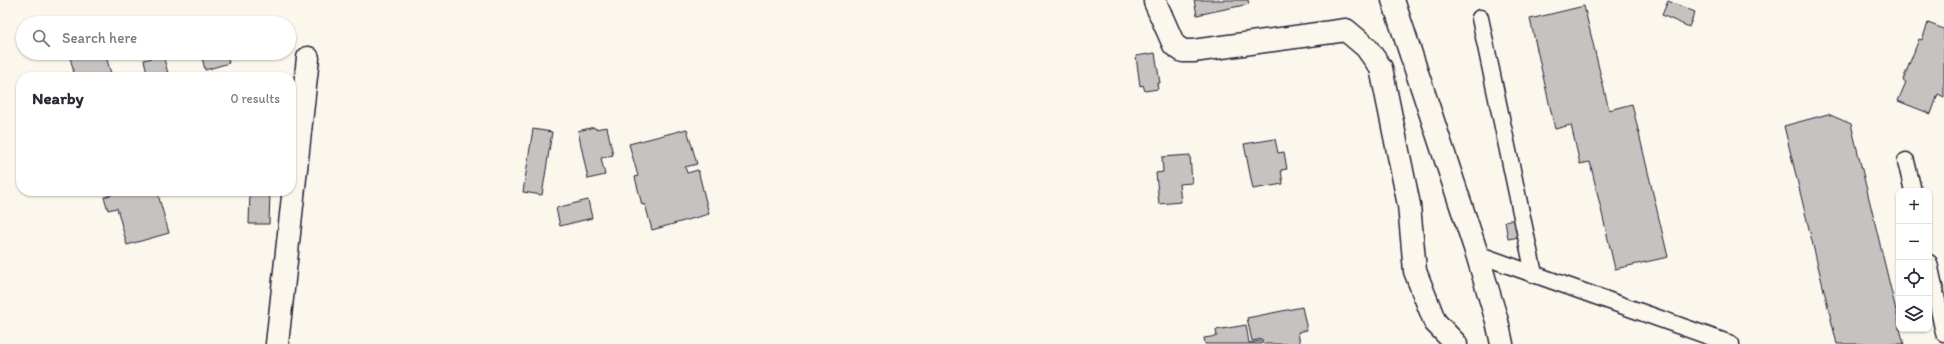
<!DOCTYPE html>
<html lang="en">
<head>
<meta charset="utf-8">
<style>
	:root { --surface:#fff; --page:#f2f2f3; --text:#2b2b33; --muted:#7c7c81; --line:#e1e1e2 }
	body { margin:0; font-family:Itim,sans-serif; background:var(--page); color:var(--text) }
	.controls { position:absolute; right:12px; bottom:12px; display:grid; overflow:hidden; border-radius:8px; box-shadow:0 1px 3px #0004 }
	.controls button { width:36px; height:36px; display:grid; place-items:center; padding:0; border:0; border-bottom:1px solid var(--line); background:var(--surface); color:var(--text); font:20px sans-serif }
	.list { margin:0; padding:0; list-style:none }
	h2 { display:flex; justify-content:space-between; align-items:center; height:52px; margin:0; padding:0 16px; font-size:17px }
	h2 small { font-size:13px; font-weight:400; color:var(--muted) }
	.icon { flex:none; width:22px; height:22px; fill:none; stroke:currentColor; stroke-width:2; stroke-linecap:round; stroke-linejoin:round }
	.map { position:relative; flex:none; width:1944px; height:344px; overflow:hidden }
	.search { position:absolute; background:var(--surface); box-shadow:0 1px 3px #0004; left:16px; top:16px; width:280px; height:44px; display:flex; align-items:center; gap:10px; box-sizing:border-box; padding:0 14px; border-radius:22px; color:var(--muted); font-size:15px }
	.panel { position:absolute; background:var(--surface); box-shadow:0 1px 3px #0004; left:16px; top:72px; width:280px; height:124px; border-radius:16px }
	.map>svg:first-child { display:block }
</style>
</head>
<body>
<div class="map">
<svg width="1944" height="344" viewBox="0 0 1944 344">
	<rect width="100%" height="100%" fill="#fbf7ec"/>
	<filter id="ink" filterUnits="userSpaceOnUse"><feTurbulence type="fractalNoise" baseFrequency=".025" numOctaves="2"/><feDisplacementMap in="SourceGraphic" scale="8" xChannelSelector="R" yChannelSelector="G"/><feConvolveMatrix kernelMatrix="1 2 1 2 8 2 1 2 1" color-interpolation-filters="sRGB"/></filter>
	<g filter="url(#ink)">
		<!-- building -->
		<g fill="#c6c2c0" stroke="#22223b">
			<path d="M1194 0H1248L1249 4 1197 15Z"/>
			<path d="M1668 1 1695 12 1689 27 1662 15Z"/>
			<path d="M1584 6 1609 110 1632 104 1668 257 1615 269 1590 162 1580 164 1571 125 1555 129 1530 19Z"/>
			<path d="M1928 23 1944 29V97L1938 94 1931 114 1898 101 1906 82 1903 80 1919 39 1922 40Z"/>
			<path d="M69 53H105L112 77H75Z"/>
			<path d="M201 53H226L229 63 205 70Z"/>
			<path d="M1155 53 1160 83H1157L1158 89 1145 91 1143 85 1140 86 1136 56Z"/>
			<path d="M163 55 169 77H148L144 60Z"/>
			<path d="M1828 114 1851 124 1899 323V329H1900L1904 344H1837L1784 126Z"/>
			<path d="M594 127 595 129 607 127 613 155 601 158 605 175 588 179 578 131Z"/>
			<path d="M533 129 552 132 542 195 523 192Z"/>
			<path d="M687 129 697 164 685 167 687 173 698 170 709 214 652 230 645 204 642 205 635 177 638 176 629 144Z"/>
			<path d="M1275 139 1278 153 1284 152 1287 169 1281 170 1283 184 1253 189 1244 144Z"/>
			<path d="M1190 155 1192 183 1179 184 1181 202 1159 204 1156 173 1163 172 1162 157Z"/>
			<path d="M113 191H157L169 233 127 245 117 208 108 210 104 197 114 194Z"/>
			<path d="M250 191H270L269 224H249Z"/>
			<path d="M588 200 592 218 560 226 556 208Z"/>
			<path d="M1521 218 1525 236 1508 239 1505 221Z"/>
			<path d="M1302 307 1307 330 1298 332 1300 344H1263L1262 339 1252 341 1247 318Z"/>
			<path d="M1246 325 1249 343 1261 341V344H1205L1204 338 1217 336 1216 330Z"/>
		</g>
		<g fill="none" stroke-linecap="round" stroke-linejoin="round">
			<defs>
				<g id="service">
					<path d="M1480 18 1534 274"/>
					<path d="M1906 161 1913 191"/>
					<path d="M1477 254 1731 344"/>
					<path d="M1929 263 1944 333"/>
				</g>
				<g id="minor">
					<path d="M1393 0 1477 254 1497 321 1502 344"/>
					<path d="M1155 2 1174 45 1183 51H1193L1346 30 1366 47 1381 68 1409 205 1415 271 1435 322 1456 344"/>
					<path d="M277 344 308 58"/>
				</g>
			</defs>
			<!-- service casing -->
			<use href="#service" stroke="#22223b" stroke-width="19"/>
			<!-- minor casing -->
			<use href="#minor" stroke="#22223b" stroke-width="25"/>
			<!-- service -->
			<use href="#service" stroke="#fbf7ec" stroke-width="16"/>
			<!-- minor -->
			<use href="#minor" stroke="#fbf7ec" stroke-width="22"/>
		</g>
	</g>
</svg>
<div class="controls">
<button>+</button>
<button>−</button>
<button><svg class="icon" aria-label="locate" viewBox="0 0 24 24"><circle cx="12" cy="12" r="6"/><path d="M12 2v4M12 18v4M2 12h4M18 12h4"/></svg></button>
<button><svg class="icon" aria-label="layers" viewBox="0 0 24 24"><path d="M12 4l9 5-9 5-9-5zM3 14l9 5 9-5"/></svg></button>
</div>
<div class="search"><svg class="icon" aria-label="search" viewBox="0 0 24 24"><circle cx="10" cy="10" r="6"/><path d="M15 15l6 6"/></svg>Search here</div>
<section class="panel">
<h2>Nearby<small>0 results</small></h2>
<ul class="list">
</ul>
</section>
</div>
</body>
</html>
